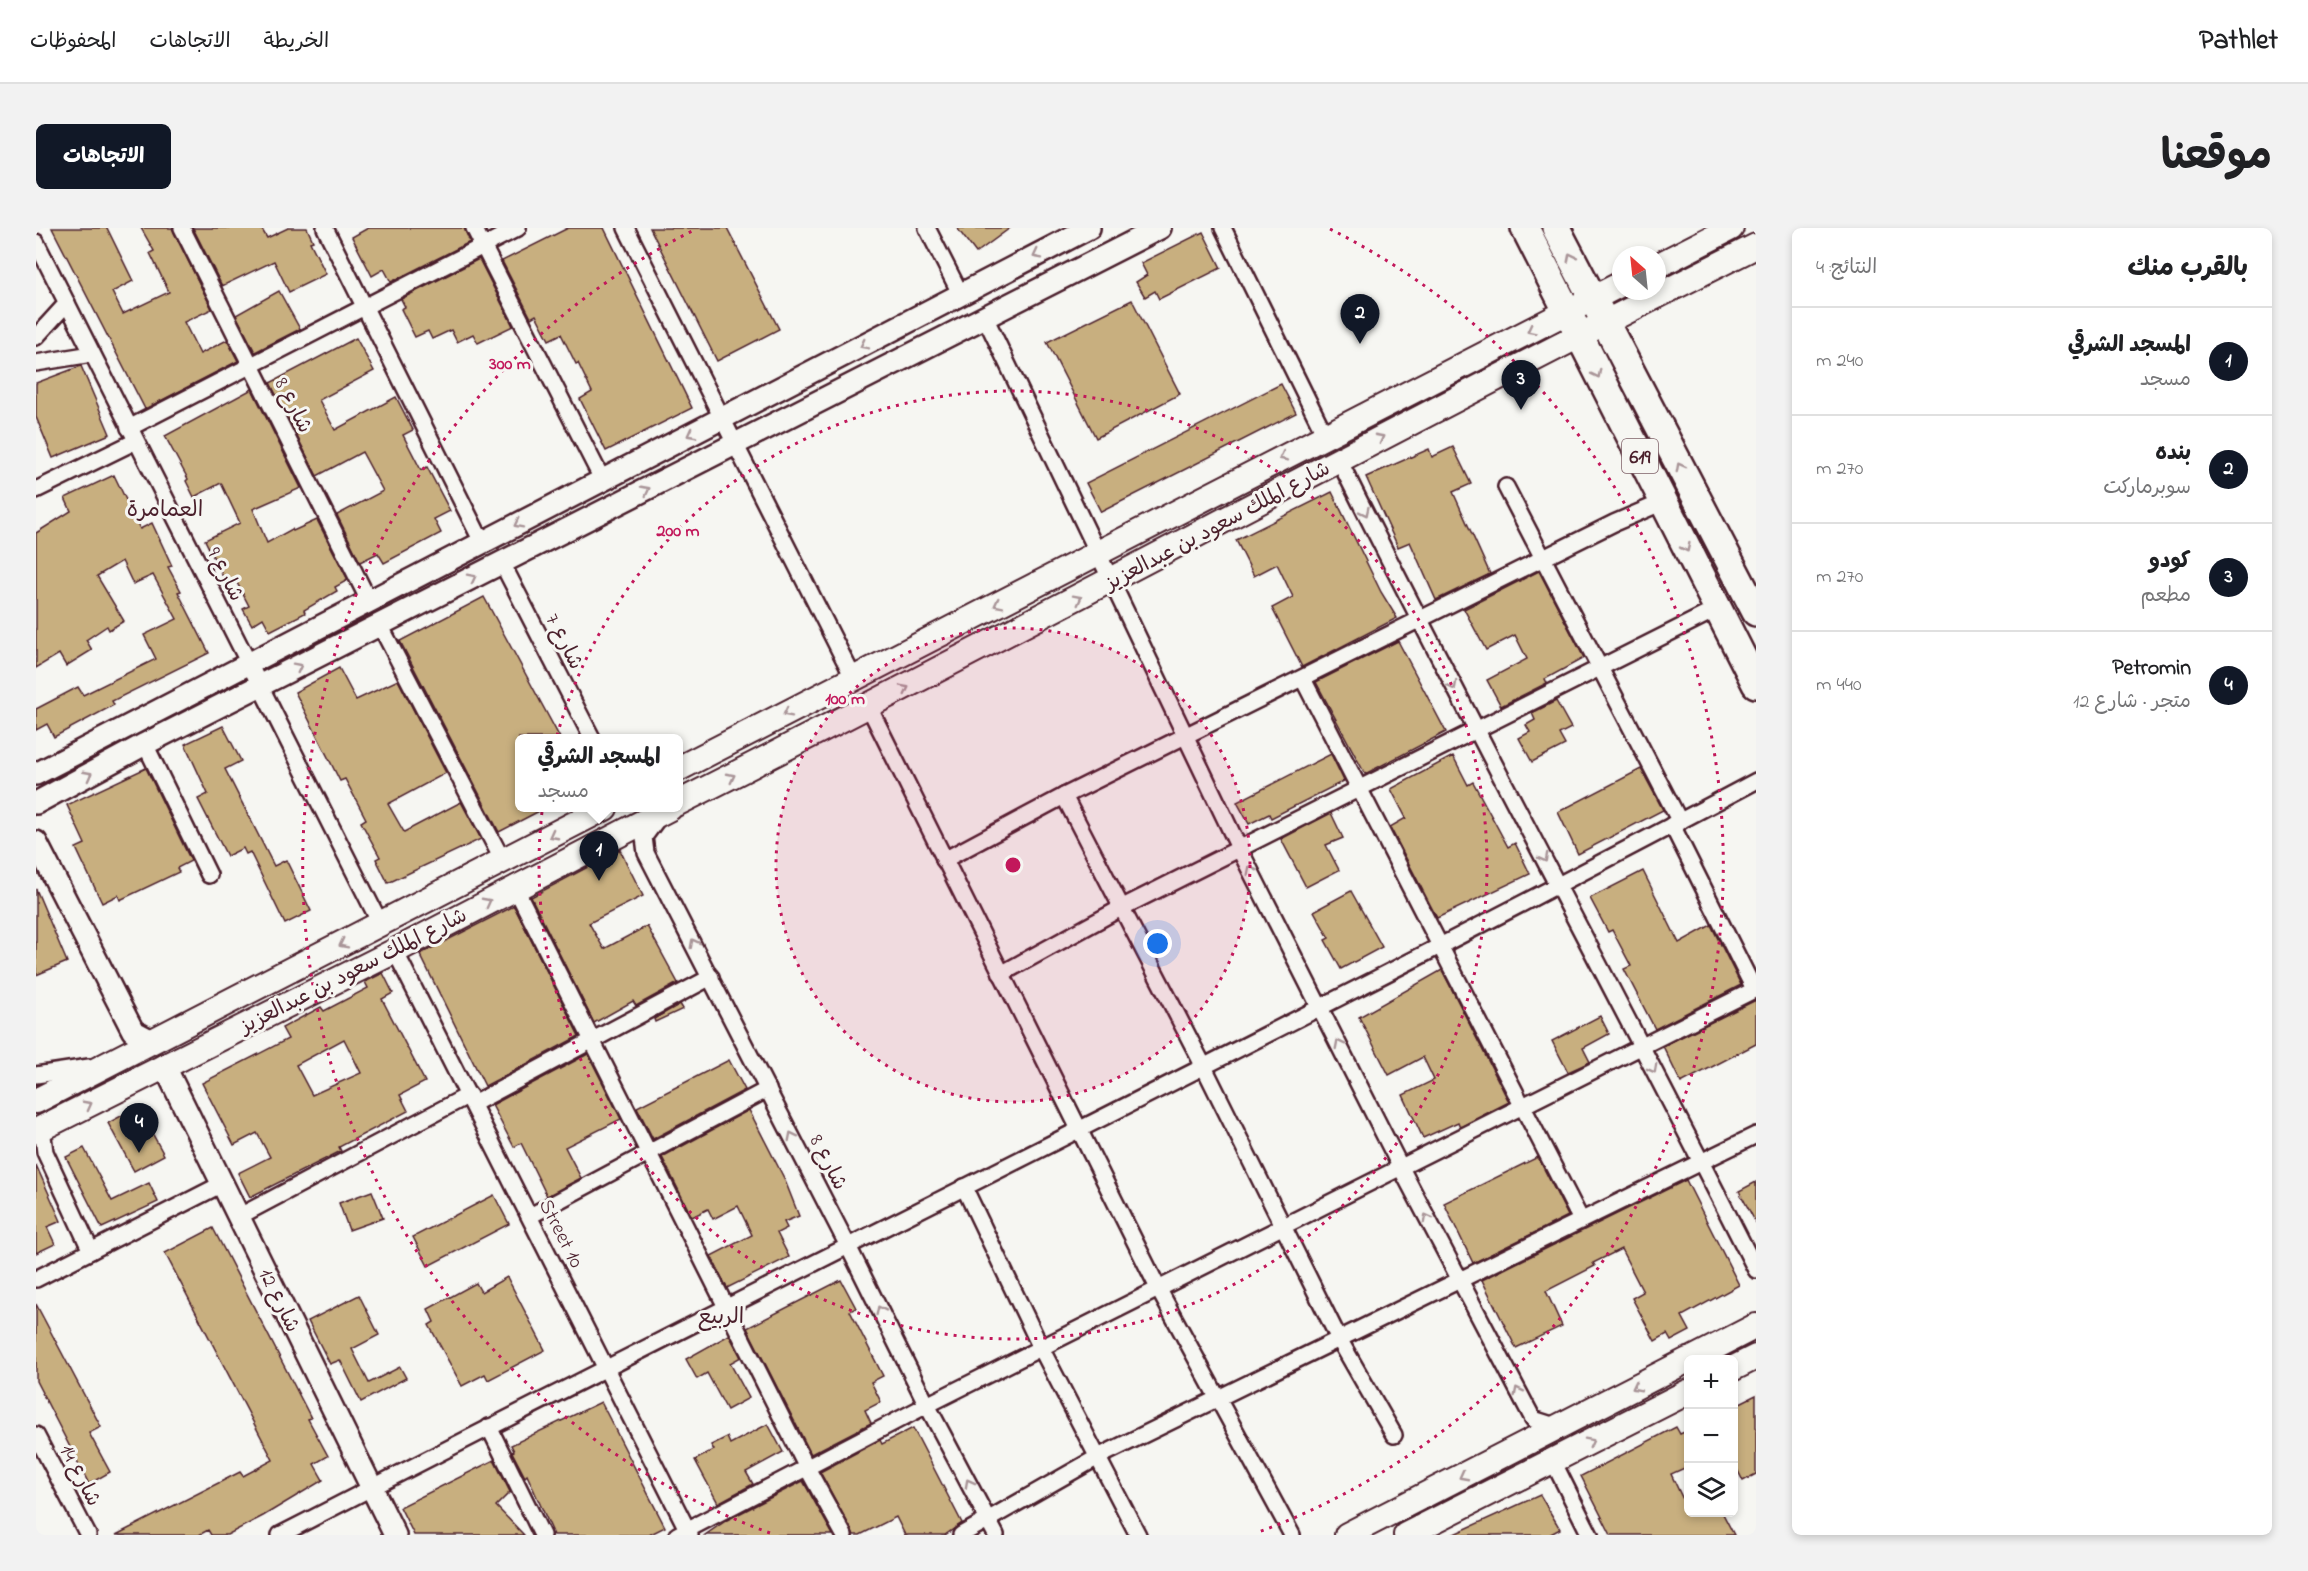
<!DOCTYPE html>
<html lang="ar">
<head>
<meta charset="utf-8">
<style>
	:root { --surface:#fff; --page:#f2f2f2; --text:#202124; --muted:#757577; --line:#e0e0e0; --accent:#111827 }
	body { margin:0; font-family:"Indie Flower","Playpen Sans Arabic",sans-serif; background:var(--page); color:var(--text); direction:rtl }
	.controls { position:absolute; right:18px; bottom:18px; display:grid; overflow:hidden; border-radius:9px; box-shadow:0 3px 9px #0003 }
	.controls button { width:54px; height:54px; display:grid; place-items:center; padding:0; border:0; border-bottom:2px solid var(--line); background:var(--surface); color:var(--text); font:30px sans-serif }
	.compass { position:absolute; left:1576px; top:18px; width:54px; height:54px; border-radius:50%; background:var(--surface); box-shadow:0 3px 9px #0003; rotate:333deg }
	.you { position:absolute; left:1122px; top:716px; width:21px; height:21px; margin:-15px; border:4px solid #fff; border-radius:50%; background:#1a73e8; box-shadow:0 0 0 9px #1a73e833 }
	.badge { display:grid; place-items:center; width:39px; height:39px; border-radius:50%; background:var(--accent); color:#fff; font-size:20px; font-weight:700 }
	.pin { position:absolute; translate:-50% -50px; filter:drop-shadow(0 2px 3px #0008) }
	.pin::after { content:''; position:absolute; top:32px; width:21px; height:18px; background:inherit; clip-path:polygon(0 0,100% 0,50% 100%) }
	.popup { position:absolute; left:479px; top:506px; width:168px; height:78px; box-sizing:border-box; display:grid; place-content:center; border-radius:9px; background:var(--surface); filter:drop-shadow(0 2px 4px #0005); font-size:20px; white-space:nowrap; color:var(--muted) }
	.popup b { font-size:22px; color:var(--text) }
	.popup::after { content:''; position:absolute; left:50%; top:100%; margin-left:-12px; border:12px solid transparent; border-top-color:var(--surface) }
	.list { margin:0; padding:0; list-style:none }
	h2 { display:flex; justify-content:space-between; align-items:center; height:78px; margin:0; padding:0 24px; font-size:26px }
	h2 small { font-size:20px; font-weight:400; color:var(--muted) }
	.list li { display:grid; grid-template-columns:39px 1fr auto; gap:18px; align-items:center; box-sizing:border-box; height:108px; padding:0 24px; border-top:2px solid var(--line) }
	.list b { display:block; font-size:22px; white-space:nowrap }
	.list p { margin:0; font-size:20px; white-space:nowrap; color:var(--muted) }
	.list em { font-size:20px; font-style:normal; color:var(--muted) }
	.icon { flex:none; width:33px; height:33px; fill:none; stroke:currentColor; stroke-width:2; stroke-linecap:round; stroke-linejoin:round }
	.map { position:relative; flex:none; width:1720px; height:1307px; overflow:hidden; direction:ltr; border-radius:9px }
	header { display:flex; align-items:center; gap:36px; box-sizing:border-box; height:84px; padding:0 30px; background:var(--surface); border-bottom:2px solid var(--line) }
	header strong { font-size:28px }
	nav { display:flex; gap:33px; margin-inline-start:auto; font-size:21px }
	.intro { display:flex; align-items:center; justify-content:space-between; box-sizing:border-box; height:144px; padding:0 36px }
	h1 { margin:0; font-size:42px }
	.button { padding:15px 27px; border-radius:9px; background:var(--accent); color:#fff; font-size:21px; font-weight:700 }
	main { display:flex; gap:36px; padding:0 36px }
	aside { flex:1; background:var(--surface); border-radius:9px; box-shadow:0 3px 9px #0003 }
	.map>svg:first-child { display:block }
</style>
</head>
<body>
<header>
<strong>Pathlet</strong>
<nav><a>الخريطة</a><a>الاتجاهات</a><a>المحفوظات</a></nav>
</header>
<div class="intro"><h1>موقعنا</h1><a class="button">الاتجاهات</a></div>
<main>
<aside>
<h2>بالقرب منك<small>النتائج: 4</small></h2>
<ul class="list">
<li><span class="badge">1</span><div><b>المسجد الشرقي</b><p>مسجد</p></div><em>240 m</em></li>
<li><span class="badge">2</span><div><b>بنده</b><p>سوبرماركت</p></div><em>270 m</em></li>
<li><span class="badge">3</span><div><b>كودو</b><p>مطعم</p></div><em>270 m</em></li>
<li><span class="badge">4</span><div><b>Petromin</b><p>متجر · شارع 12</p></div><em>440 m</em></li>
</ul>
</aside>
<div class="map">
<svg width="1720" height="1307" viewBox="0 0 1720 1307">
	<rect width="100%" height="100%" fill="#f6f6f2"/>
	<filter id="ink" filterUnits="userSpaceOnUse"><feTurbulence type="fractalNoise" baseFrequency=".0167" numOctaves="2"/><feDisplacementMap in="SourceGraphic" scale="12" xChannelSelector="R" yChannelSelector="G"/><feConvolveMatrix kernelMatrix="1 2 1 2 8 2 1 2 1" color-interpolation-filters="sRGB"/></filter>
	<g filter="url(#ink)">
		<!-- building -->
		<g fill="#c8af7f" stroke="#4a1f2b" stroke-width="1.5" fill-rule="evenodd">
			<path d="M16 0H71L97 53 76 64 87 86 133 64 114 25 118 23 105 0H136L176 81 148 94 164 126 191 112 202 133 109 181Z"/>
			<path d="M157 0H225L231 10 252 0H271L277 13 274 14 290 46 253 64 238 33 186 58Z"/>
			<path d="M332 0H428L434 14 355 54 348 41 336 48 316 9Z"/>
			<path d="M532 0H568L656 180 570 223 544 171 556 164 542 135 540 136 525 106 513 112 500 87 495 90 466 33Z"/>
			<path d="M614 0H691L743 101 681 133Z"/>
			<path d="M921 0H974L940 25Z"/>
			<path d="M1167 4 1185 40 1123 71 1119 63 1109 69 1100 54 1111 47 1105 35Z"/>
			<path d="M443 31 477 98 442 115 437 106 421 114 415 102 396 111 392 103 379 109 365 81 369 79 365 71Z"/>
			<path d="M243 63 264 101 219 124 200 87Z"/>
			<path d="M1096 72 1144 166 1060 210 1011 114Z"/>
			<path d="M320 110 338 143 283 172 299 202 360 169 377 202 367 207 385 242 391 239 414 283 398 291 405 305 348 335 342 325 324 334 301 287 347 263 326 224 281 248 234 155Z"/>
			<path d="M45 138 74 206 17 230 0 189V155Z"/>
			<path d="M1245 156 1260 185 1065 284 1050 255Z"/>
			<path d="M216 161 265 260 217 281 231 315 256 301 257 303 281 292 312 352 299 359 301 363 268 382 269 385 234 403 227 390 216 397 207 381 213 378 199 351 190 355 169 312 204 295 185 255 158 269 150 253 152 251 129 208Z"/>
			<path d="M1417 219 1435 256 1417 264 1454 346 1400 372 1374 314 1362 319 1330 249 1393 221 1396 229Z"/>
			<path d="M78 247 104 301 116 295 136 338 132 339 145 363 142 364 173 425 76 473 78 477 18 509 11 496 0 502V481L42 459 47 467 120 431 108 407 141 391 117 347 97 356 86 333 61 348 88 393 73 402 71 398 50 412 56 422 30 438 23 426 0 440V305L35 283 29 270Z"/>
			<path d="M1296 264 1345 364 1361 390 1266 439 1236 380 1257 369 1241 336 1218 348 1200 312Z"/>
			<path d="M1503 343 1548 430 1509 451 1511 455 1465 478 1451 452 1491 431 1479 407 1450 422 1428 381Z"/>
			<path d="M448 369 524 510H483V579H511L463 604 364 413Z"/>
			<path d="M1362 413 1410 504 1329 546 1280 454Z"/>
			<path d="M303 440 320 472 362 452 410 545 352 576 368 604 425 574 445 611 352 655 340 631 344 629 325 594 330 591 309 551 304 553 259 464Z"/>
			<path d="M1520 473 1535 500 1523 506 1529 517 1496 534 1483 510 1494 504 1490 497 1499 492 1496 485Z"/>
			<path d="M187 498 205 533 189 541 238 638 250 632 275 683 249 696 214 624 210 626 207 620 191 628 162 571 172 566 149 516Z"/>
			<path d="M1295 526 1308 553 1235 590 1233 586 1213 596 1201 574Z"/>
			<path d="M1417 528 1432 557 1437 554 1472 619 1479 615 1494 646 1401 690 1354 599 1370 590 1355 561Z"/>
			<path d="M110 540 155 633 141 640 143 644 84 672 82 667 66 675 40 620 49 616 31 577Z"/>
			<path d="M1605 541 1627 582 1542 626 1522 584Z"/>
			<path d="M1295 585 1307 610 1290 617 1303 642 1270 659 1245 611Z"/>
			<path d="M584 622 607 668 553 695 568 721 611 698 642 755 600 778 597 773 558 795 495 669Z"/>
			<path d="M1607 643 1643 715 1675 697 1705 757 1619 801 1588 741 1595 738 1576 702 1572 704 1554 670Z"/>
			<path d="M0 661 31 734 0 747Z"/>
			<path d="M1315 663 1346 719 1305 741 1289 712 1293 710 1278 683Z"/>
			<path d="M478 678 543 808 449 858 384 726Z"/>
			<path d="M1406 742 1473 874 1424 899 1422 894 1387 910 1367 867 1398 852 1387 829 1353 847 1323 789Z"/>
			<path d="M347 745 357 765 346 771 389 854 364 867 372 883 303 919 305 923 214 969 202 945 234 929 221 905 198 917 166 855 252 811 246 800 285 779 288 783 332 760 329 754ZM308 811 325 845 276 867 260 837Z"/>
			<path d="M1720 772V816L1645 855 1627 818Z"/>
			<path d="M644 776 647 781 619 794 618 791Z"/>
			<path d="M1564 788 1573 806 1547 820 1554 834 1532 844 1516 813Z"/>
			<path d="M552 826 585 891 529 919 545 950 511 968 485 915 478 919 456 877Z"/>
			<path d="M693 832 709 862 617 911 601 879Z"/>
			<path d="M102 879 128 927 98 943 72 895Z"/>
			<path d="M713 882 748 950 763 988 748 994 751 1000 741 1005 753 1029 691 1060 675 1028 716 1007 702 978 677 991 672 981 656 989 626 929Z"/>
			<path d="M48 920 76 973 113 955 122 974 66 1000 30 929Z"/>
			<path d="M1502 929 1532 988 1437 1035 1408 975Z"/>
			<path d="M0 937 25 993 11 999 19 1016 0 1025Z"/>
			<path d="M1650 952 1703 1057 1646 1088 1654 1103 1635 1113 1631 1106 1619 1113 1596 1070 1607 1064 1585 1021 1557 1035 1559 1038 1510 1063 1526 1098 1480 1120 1446 1052Z"/>
			<path d="M1720 954V995L1703 963Z"/>
			<path d="M336 963 347 990 313 1002 303 975Z"/>
			<path d="M458 967 473 996 392 1038 377 1009Z"/>
			<path d="M177 1000 275 1190 272 1191 292 1228 278 1236 287 1252 227 1288 191 1307H175L172 1302 163 1307H80L204 1244 207 1248 237 1232 129 1025Z"/>
			<path d="M471 1049 509 1122 452 1152 449 1146 426 1158 393 1097 398 1094 392 1081 440 1055 445 1064Z"/>
			<path d="M805 1052 820 1080 814 1083 847 1148 835 1154 845 1174 829 1182 835 1195 775 1226 711 1100Z"/>
			<path d="M323 1067 343 1107 316 1121 333 1155 364 1139 370 1150 325 1174 304 1132 294 1136 272 1093Z"/>
			<path d="M0 1076 65 1199 53 1205 74 1244 53 1256 0 1153Z"/>
			<path d="M693 1107 705 1129 694 1135 713 1170 691 1182 671 1145 661 1151 650 1131Z"/>
			<path d="M1720 1167V1246L1707 1253 1698 1235V1178Z"/>
			<path d="M565 1174 629 1299 613 1307H518L491 1247 489 1249 476 1224 478 1223 475 1217Z"/>
			<path d="M732 1196 747 1224 710 1244 717 1256 682 1275 659 1232 678 1222 675 1217 691 1209 694 1216Z"/>
			<path d="M1640 1199 1644 1206 1653 1202V1238L1635 1246 1653 1284H1686L1698 1307H1575L1545 1248Z"/>
			<path d="M877 1200 926 1295 909 1307H869L860 1289 824 1307H818L784 1244 844 1212 846 1216Z"/>
			<path d="M458 1232 474 1264 460 1278 488 1307H378L364 1279Z"/>
			<path d="M767 1253 797 1307H669L691 1292Z"/>
			<path d="M1504 1267 1524 1301 1513 1307H1416Z"/>
		</g>
		<g fill="none" stroke-linecap="round" stroke-linejoin="round">
			<defs>
				<g id="street">
					<path d="M146 0 333 373"/>
					<path d="M289 0 446 314"/>
					<path d="M438 0 567 253"/>
					<path d="M590 0 818 451"/>
					<path d="M891 0 925 67"/>
					<path d="M1187 0 1289 207"/>
					<path d="M0 14 345 697"/>
					<path d="M949 89 1204 622 1365 940 1497 1191 1522 1199"/>
					<path d="M0 109 31 75"/>
					<path d="M0 135 56 126"/>
					<path d="M93 200 482 0"/>
					<path d="M1303 232C1438 504 1584 771 1720 1042"/>
					<path d="M1470 259 1644 594"/>
					<path d="M0 262 100 213"/>
					<path d="M466 335 556 510"/>
					<path d="M344 397 467 633"/>
					<path d="M1267 451 1545 992"/>
					<path d="M833 479 1123 1062 1256 1307"/>
					<path d="M109 516 173 647"/>
					<path d="M1028 568 1167 837 1303 1111 1358 1207"/>
					<path d="M622 590 608 609 610 625 812 1018 891 1177 960 1307"/>
					<path d="M1636 597 1718 761"/>
					<path d="M908 632 1028 568 1578 295 1627 274"/>
					<path d="M479 659 770 1238 808 1307"/>
					<path d="M359 723 654 1307"/>
					<path d="M965 746 1085 680 1681 381"/>
					<path d="M0 847 53 839"/>
					<path d="M437 876 675 749"/>
					<path d="M6 900 9 924 55 1023"/>
					<path d="M928 959 1005 1120 1102 1307"/>
					<path d="M494 988 732 861"/>
					<path d="M202 989 433 867"/>
					<path d="M0 1051 186 956"/>
					<path d="M453 1199 506 1307"/>
					<path d="M0 1207 52 1307"/>
					<path d="M1517 1233 1554 1307"/>
					<path d="M244 1307C735 1053 1232 812 1720 553"/>
					<path d="M641 1307 891 1177 1720 761"/>
					<path d="M925 1307 1062 1229 1720 907"/>
				</g>
				<g id="secondary">
					<path d="M0 546 1053 0"/>
					<path d="M0 575 109 516 1124 0"/>
					<path d="M0 614 97 803 116 813"/>
					<path d="M128 837 359 1307"/>
				</g>
				<g id="primary">
					<path d="M1621 38 1695 0"/>
					<path d="M642 541 1585 56"/>
					<path d="M642 575C1003 393 1358 199 1720 18"/>
					<path d="M0 873 569 580"/>
					<path d="M0 903 359 723 634 580"/>
					<path d="M1654 1132 1720 1098"/>
					<path d="M1698 1140 1720 1129"/>
					<path d="M1311 1307 1652 1132"/>
					<path d="M1370 1307 1652 1164"/>
				</g>
				<g id="highway">
					<path d="M1489 0 1720 456"/>
					<path d="M1520 0 1720 384"/>
				</g>
			</defs>
			<!-- street casing -->
			<use href="#street" stroke="#4a1f2b" stroke-width="20"/>
			<!-- secondary casing -->
			<use href="#secondary" stroke="#4a1f2b" stroke-width="26"/>
			<!-- primary casing -->
			<use href="#primary" stroke="#4a1f2b" stroke-width="28"/>
			<!-- highway casing -->
			<use href="#highway" stroke="#4a1f2b" stroke-width="32"/>
			<!-- street -->
			<use href="#street" stroke="#f6f6f2" stroke-width="15"/>
			<!-- secondary -->
			<use href="#secondary" stroke="#f6f6f2" stroke-width="21"/>
			<!-- primary -->
			<use href="#primary" stroke="#f6f6f2" stroke-width="24"/>
			<!-- highway -->
			<use href="#highway" stroke="#f6f6f2" stroke-width="27"/>
		</g>
		<!-- one-way arrows -->
		<defs><path id="oneway-chevron" d="M-2-3.5L2.5 0L-2 3.5" fill="none" stroke-width="1.6" stroke-linecap="round" stroke-linejoin="round" transform="scale(1.5)"/></defs>
		<g stroke="#a99598">
			<use href="#oneway-chevron" transform="translate(1001 27) rotate(153)"/>
			<use href="#oneway-chevron" transform="translate(1535 29) rotate(-117)"/>
			<use href="#oneway-chevron" transform="translate(1495 102) rotate(153)"/>
			<use href="#oneway-chevron" transform="translate(828 117) rotate(153)"/>
			<use href="#oneway-chevron" transform="translate(1561 146) rotate(63)"/>
			<use href="#oneway-chevron" transform="translate(655 206) rotate(152)"/>
			<use href="#oneway-chevron" transform="translate(1344 210) rotate(-28)"/>
			<use href="#oneway-chevron" transform="translate(1247 229) rotate(153)"/>
			<use href="#oneway-chevron" transform="translate(1644 239) rotate(-118)"/>
			<use href="#oneway-chevron" transform="translate(610 262) rotate(-27)"/>
			<use href="#oneway-chevron" transform="translate(1329 284) rotate(64)"/>
			<use href="#oneway-chevron" transform="translate(482 296) rotate(153)"/>
			<use href="#oneway-chevron" transform="translate(1650 320) rotate(64)"/>
			<use href="#oneway-chevron" transform="translate(436 350) rotate(-27)"/>
			<use href="#oneway-chevron" transform="translate(1042 371) rotate(-27)"/>
			<use href="#oneway-chevron" transform="translate(962 376) rotate(153)"/>
			<use href="#oneway-chevron" transform="translate(262 439) rotate(-27)"/>
			<use href="#oneway-chevron" transform="translate(1417 458) rotate(62)"/>
			<use href="#oneway-chevron" transform="translate(869 461) rotate(-27)"/>
			<use href="#oneway-chevron" transform="translate(751 485) rotate(153)"/>
			<use href="#oneway-chevron" transform="translate(52 547) rotate(-28)"/>
			<use href="#oneway-chevron" transform="translate(695 549) rotate(-27)"/>
			<use href="#oneway-chevron" transform="translate(517 607) rotate(152)"/>
			<use href="#oneway-chevron" transform="translate(1508 630) rotate(62)"/>
			<use href="#oneway-chevron" transform="translate(1215 642) rotate(-117)"/>
			<use href="#oneway-chevron" transform="translate(451 674) rotate(-28)"/>
			<use href="#oneway-chevron" transform="translate(658 715) rotate(-118)"/>
			<use href="#oneway-chevron" transform="translate(307 716) rotate(153)"/>
			<use href="#oneway-chevron" transform="translate(1303 816) rotate(-117)"/>
			<use href="#oneway-chevron" transform="translate(1617 841) rotate(62)"/>
			<use href="#oneway-chevron" transform="translate(52 877) rotate(-28)"/>
			<use href="#oneway-chevron" transform="translate(756 908) rotate(-117)"/>
			<use href="#oneway-chevron" transform="translate(1391 990) rotate(-118)"/>
			<use href="#oneway-chevron" transform="translate(844 1082) rotate(-116)"/>
			<use href="#oneway-chevron" transform="translate(1600 1159) rotate(153)"/>
			<use href="#oneway-chevron" transform="translate(1482 1163) rotate(-117)"/>
			<use href="#oneway-chevron" transform="translate(1554 1214) rotate(-27)"/>
			<use href="#oneway-chevron" transform="translate(1427 1248) rotate(152)"/>
			<use href="#oneway-chevron" transform="translate(933 1255) rotate(-118)"/>
		</g>
	</g>
	<!-- distance rings -->
	<circle cx="977" cy="637" r="237" fill="#c2185b" fill-opacity=".12"/>
	<g fill="none" stroke="#c2185b" stroke-width="3" stroke-dasharray="3 6">
		<circle cx="977" cy="637" r="237"/>
		<circle cx="977" cy="637" r="474"/>
		<path d="M734 1305A711 711 0 0 1 660 1M1294 1A711 711 0 0 1 1220 1305"/>
	</g>
	<g text-anchor="middle" stroke-width="6" stroke-linejoin="round" paint-order="stroke">
		<!-- shield labels -->
		<rect fill="#f6f6f2" stroke="#7e6067" stroke-width="1.5" x="1586" y="211" width="36" height="34" rx="4.5"/>
		<g font-size="20" font-weight="bold" fill="#4a1f2b">
			<text x="1604" y="235">619</text>
		</g>
		<!-- street labels -->
		<g font-size="21" fill="#4a1f2b" stroke="#f6f6f2">
			<text transform="translate(258 177) rotate(63)" y="7">شارع 8</text>
			<text transform="translate(1181 297) rotate(-28)" y="7">شارع الملك سعود بن عبدالعزيز</text>
			<text transform="translate(190 346) rotate(63)" y="7">شارع 9</text>
			<text transform="translate(529 413) rotate(63)" y="7">شارع 7</text>
			<text transform="translate(317 742) rotate(-27)" y="7">شارع الملك سعود بن عبدالعزيز</text>
			<text transform="translate(793 934) rotate(63)" y="7">شارع 8</text>
			<text transform="translate(526 1005) rotate(63)" y="7">Street 10</text>
			<text transform="translate(244 1072) rotate(64)" y="7">شارع 12</text>
			<text transform="translate(45 1247) rotate(63)" y="7">شارع 14</text>
		</g>
		<!-- neighbourhood labels -->
		<g font-size="22" fill="#4a1f2b" stroke="#f6f6f2">
			<text x="129" y="288">العمامرة</text>
			<text x="685" y="1095">الربيع</text>
		</g>
	</g>
	<circle cx="977" cy="637" r="9" fill="#c2185b" stroke="#f6f6f2" stroke-width="3"/>
	<g font-size="18" text-anchor="middle" font-weight="bold" fill="#c2185b" stroke="#f6f6f2" stroke-width="6" stroke-linejoin="round" paint-order="stroke">
		<text x="474" y="141">300 m</text>
		<text x="642" y="308">200 m</text>
		<text x="809" y="476">100 m</text>
	</g>
</svg>
<div class="controls">
<button>+</button>
<button>−</button>
<button><svg class="icon" aria-label="layers" viewBox="0 0 24 24"><path d="M12 4l9 5-9 5-9-5zM3 14l9 5 9-5"/></svg></button>
</div>
<svg class="compass" viewBox="-18 -18 36 36"><path d="M0-13l5 13h-10z" fill="#e53935"/><path d="M0 13l5-13h-10z" fill="#757577"/></svg>
<div class="you"></div>
<div class="pin badge" style="left:563px;top:653px">1</div>
<div class="popup"><b>المسجد الشرقي</b>مسجد</div>
<div class="pin badge" style="left:1324px;top:116px">2</div>
<div class="pin badge" style="left:1485px;top:182px">3</div>
<div class="pin badge" style="left:103px;top:925px">4</div>
</div>
</main>
</body>
</html>
